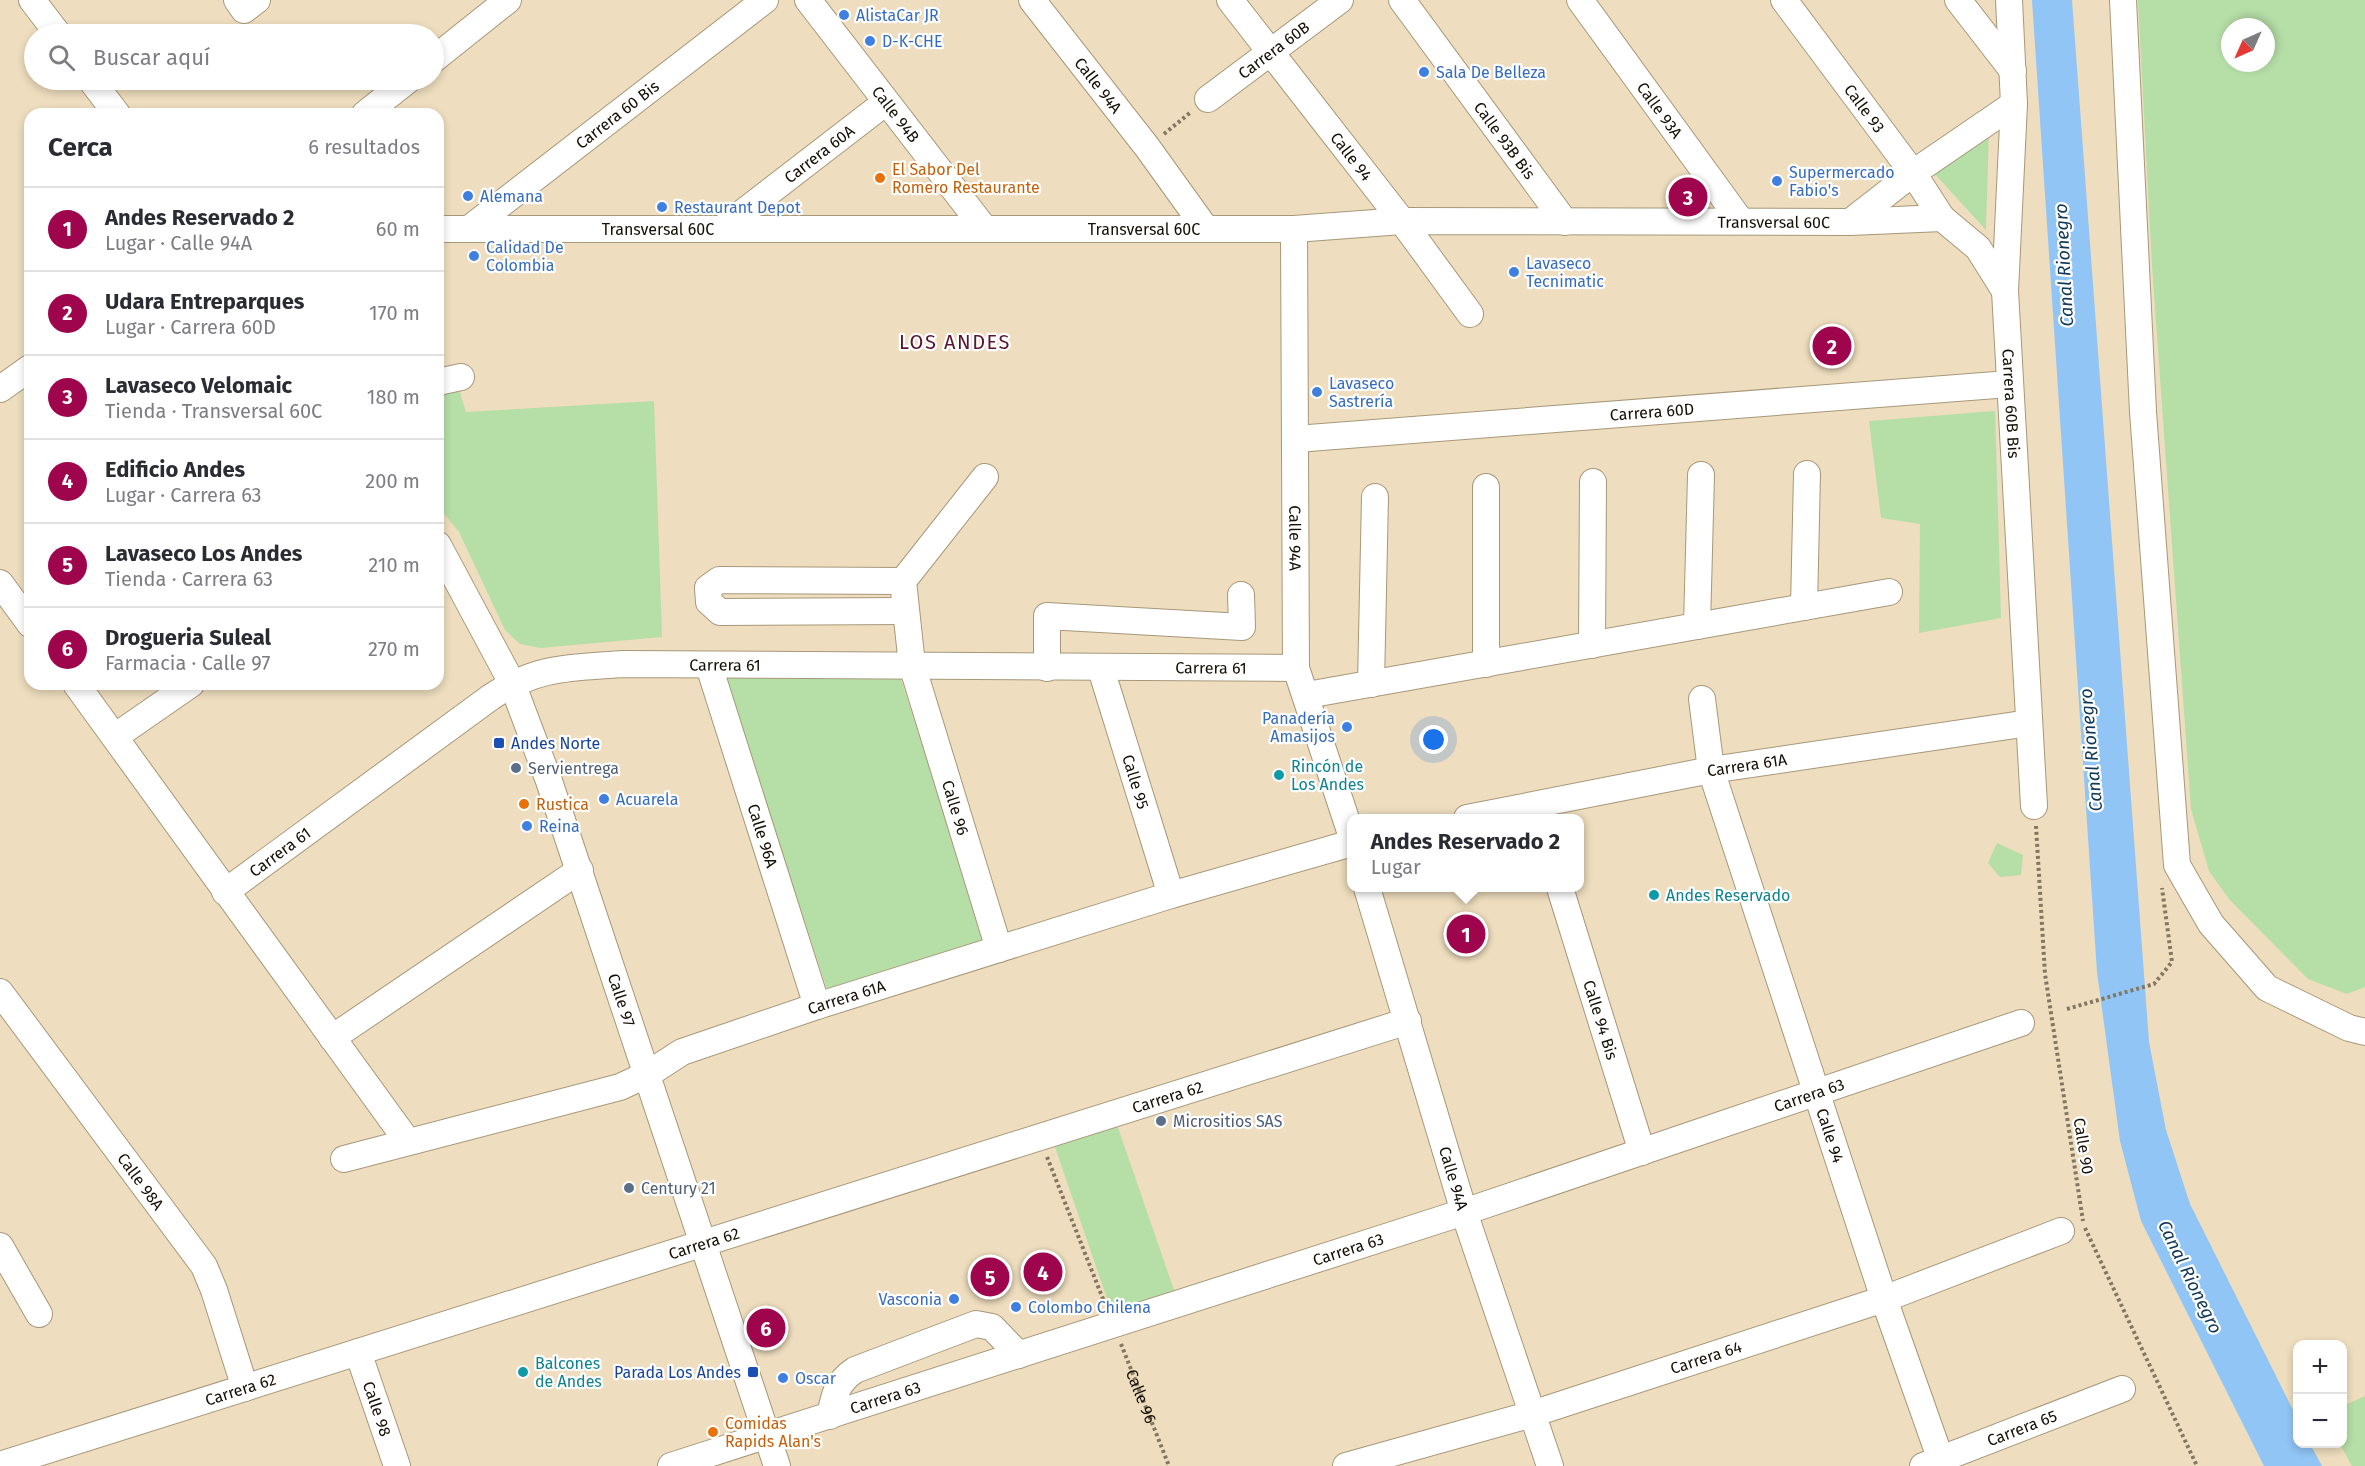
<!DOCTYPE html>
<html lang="es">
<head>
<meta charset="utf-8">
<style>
	:root { --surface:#fff; --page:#f7f7f7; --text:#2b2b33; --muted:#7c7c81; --line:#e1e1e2; --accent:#9e054d }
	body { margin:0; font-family:"Fira Sans",sans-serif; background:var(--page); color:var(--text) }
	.controls { position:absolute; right:18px; bottom:18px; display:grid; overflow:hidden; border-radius:12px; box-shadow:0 3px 9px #0003 }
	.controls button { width:54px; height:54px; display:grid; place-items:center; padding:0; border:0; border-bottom:2px solid var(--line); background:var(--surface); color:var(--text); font:30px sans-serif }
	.compass { position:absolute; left:2221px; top:18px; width:54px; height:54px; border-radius:50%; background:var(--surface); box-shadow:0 3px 9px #0003; rotate:225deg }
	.you { position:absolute; left:1434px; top:740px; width:21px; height:21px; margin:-15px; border:4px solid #fff; border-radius:50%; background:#1a73e8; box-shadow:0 0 0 9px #1a73e833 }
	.badge { display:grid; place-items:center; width:39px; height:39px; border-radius:50%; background:var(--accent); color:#fff; font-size:20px; font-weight:700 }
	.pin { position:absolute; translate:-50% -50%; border:3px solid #fff; box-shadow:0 2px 6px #0006 }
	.popup { position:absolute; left:1347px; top:814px; width:237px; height:78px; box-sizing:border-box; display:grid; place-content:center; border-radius:12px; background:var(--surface); filter:drop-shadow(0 2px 4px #0005); font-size:20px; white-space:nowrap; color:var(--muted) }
	.popup b { font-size:22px; color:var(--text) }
	.popup::after { content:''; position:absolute; left:50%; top:100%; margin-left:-12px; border:12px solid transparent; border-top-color:var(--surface) }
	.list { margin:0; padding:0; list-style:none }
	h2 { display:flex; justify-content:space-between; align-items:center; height:78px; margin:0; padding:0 24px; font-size:26px }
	h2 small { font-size:20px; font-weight:400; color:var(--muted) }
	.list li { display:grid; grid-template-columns:39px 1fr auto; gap:18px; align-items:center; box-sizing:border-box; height:84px; padding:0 24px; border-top:2px solid var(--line) }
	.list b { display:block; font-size:22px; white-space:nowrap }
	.list p { margin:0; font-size:20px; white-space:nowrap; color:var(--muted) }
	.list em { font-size:20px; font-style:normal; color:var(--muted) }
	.icon { flex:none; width:33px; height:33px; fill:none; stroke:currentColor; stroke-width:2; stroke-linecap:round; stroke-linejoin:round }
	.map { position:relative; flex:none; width:2365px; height:1466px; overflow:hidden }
	.search { position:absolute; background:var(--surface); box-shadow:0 3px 9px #0003; left:24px; top:24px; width:420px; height:66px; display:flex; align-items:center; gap:15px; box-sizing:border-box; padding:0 21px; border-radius:33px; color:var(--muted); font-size:22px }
	.panel { position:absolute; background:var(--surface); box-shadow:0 3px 9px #0003; left:24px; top:108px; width:420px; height:582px; border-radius:18px }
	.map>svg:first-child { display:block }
</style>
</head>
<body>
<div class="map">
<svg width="2365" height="1466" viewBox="0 0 2365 1466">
	<rect width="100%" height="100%" fill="#eeddbe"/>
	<!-- green -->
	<g fill="#b6dea7" fill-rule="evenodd">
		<path d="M2138 0H2365V987L2347 994 2308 979 2229 899 2209 871 2191 809 2152 266ZM2230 27H2266V63H2230Z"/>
		<path d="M1989 129 1986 230 1934 173Z"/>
		<path d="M458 386 466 412 654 401 662 637 540 648 520 644 505 630 459 532 438 506V390Z"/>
		<path d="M1995 411 2001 618 1919 633 1920 524 1881 518 1869 421Z"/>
		<path d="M898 670 987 943 827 989 725 678Z"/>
		<path d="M1997 843 2023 855 2021 875 2000 877 1988 863Z"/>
		<path d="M1116 1122 1175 1293 1112 1313 1054 1144Z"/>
		<path d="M2365 1396V1466H2352L2340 1444H2342L2343 1406Z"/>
	</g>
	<!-- water -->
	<path fill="#91c5f5" d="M2032 0H2072L2149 1042 2166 1130 2190 1204 2297 1418 2298 1444H2310L2322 1466H2264L2141 1221 2120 1141 2097 972Z"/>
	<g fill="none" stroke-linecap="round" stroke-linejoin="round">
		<defs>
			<g id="minor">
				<path d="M32 0 58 34"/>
				<path d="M237 0 244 10 257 0"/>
				<path id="s2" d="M808 0 984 228"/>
				<path id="s3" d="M1032 0 1147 147 1206 229"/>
				<path id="s4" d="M1230 0 1402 221 1470 314"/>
				<path id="s5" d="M1402 0 1565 222"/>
				<path id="s6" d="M1580 0 1740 220"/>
				<path id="s7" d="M1784 0 1913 173 1942 218"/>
				<path d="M1958 0 2013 71"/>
				<path id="s8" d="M2009 0 2014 104 2005 291 2034 806"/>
				<path d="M2123 0 2143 412 2177 865 2211 924 2267 988 2349 1028 2365 1032"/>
				<path d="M434 59 508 0"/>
				<path d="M91 80 117 114"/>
				<path id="s9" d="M1208 99 1340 0"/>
				<path d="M365 114 408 80"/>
				<path d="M1850 222 1913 173 2014 104"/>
				<path id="s10" d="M724 227 886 102"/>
				<path id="s11" d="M470 228 765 0"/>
				<path id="s12" d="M438 229H1294L1402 221 1850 222 1942 218 1978 248 2005 291"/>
				<path id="s13" d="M1294 229 1296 668 1352 837"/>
				<path d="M438 382 461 377"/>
				<path d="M0 389 30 368"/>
				<path id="s14" d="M1296 439 2009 384"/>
				<path id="s15" d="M985 477 903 581 912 665 999 949"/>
				<path d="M1486 487V664"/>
				<path id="s16" d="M438 545 512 683 549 781 777 1466"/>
				<path d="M903 581 719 580 708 588 709 602 720 612 905 611"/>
				<path d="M0 583 30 624"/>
				<path d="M1804 607 1807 474"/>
				<path d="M1697 626 1701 475"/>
				<path d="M1592 645 1593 482"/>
				<path id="s17" d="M709 666 817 1006"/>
				<path d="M1047 668V616L1242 627 1241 595"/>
				<path id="s18" d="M1101 669 1171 895"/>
				<path d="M76 684 408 1142"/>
				<path d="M1371 684 1375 497"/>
				<path d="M1307 695 1889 592"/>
				<path id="s19" d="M1702 699 1711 770 1884 1299 1943 1466"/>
				<path d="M116 736 191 684"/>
				<path id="s20" d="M1467 818 1711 770 2029 723"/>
				<path id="s21" d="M1367 888 1464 1212 1550 1466"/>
				<path id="s22" d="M1560 888 1642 1152"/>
				<path id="s23" d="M225 892 491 697C538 666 569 668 623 664L1296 668"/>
				<path id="s24" d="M0 992 204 1266 214 1290 245 1388"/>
				<path d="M332 1038 580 870"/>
				<path id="s25" d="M344 1159 620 1087 648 1074 682 1052 817 1006 1171 895 1352 843"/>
				<path d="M0 1246 39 1314"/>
				<path id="s26" d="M358 1352 397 1466"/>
				<path d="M830 1416C834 1395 837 1382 855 1370L976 1324 992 1327 1019 1355"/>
				<path id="s27" d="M0 1465 1408 1021"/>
				<path id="s28" d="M671 1466 1464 1212 2021 1023"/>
				<path id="s29" d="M1346 1466 1532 1414 1884 1299 2061 1231"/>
				<path id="s30" d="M1923 1466 2122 1389"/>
			</g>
		</defs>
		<!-- minor casing -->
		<use href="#minor" stroke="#a7987a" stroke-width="28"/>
		<!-- path -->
		<g stroke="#837762" stroke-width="4" stroke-dasharray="3 3" stroke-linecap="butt">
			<path d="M1164 134 1191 112"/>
			<path d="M2036 826 2045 974 2083 1221"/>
			<path d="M2067 1009 2154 984 2172 962 2162 888"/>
			<path d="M1047 1157 1105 1304"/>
			<path d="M2085 1228 2197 1466"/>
			<path id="s1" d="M1121 1344 1169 1466"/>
		</g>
		<!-- minor -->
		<use href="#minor" stroke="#fff" stroke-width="26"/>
	</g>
	<!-- markers -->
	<g fill="#3f7fe0" stroke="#fff" stroke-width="2">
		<circle cx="844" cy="15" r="6"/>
		<circle cx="870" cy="41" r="6"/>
		<circle cx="1424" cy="72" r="6"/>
		<circle cx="1777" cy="181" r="6"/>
		<circle cx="468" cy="196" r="6"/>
		<circle cx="662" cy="207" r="6"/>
		<circle cx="474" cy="256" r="6"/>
		<circle cx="1514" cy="272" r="6"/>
		<circle cx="1317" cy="392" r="6"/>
		<circle cx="1347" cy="727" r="6"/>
		<circle cx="604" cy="799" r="6"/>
		<circle cx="527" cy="826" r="6"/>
		<circle cx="954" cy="1299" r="6"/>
		<circle cx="1016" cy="1307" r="6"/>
		<circle cx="783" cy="1378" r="6"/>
	</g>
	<g fill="#e8710a" stroke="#fff" stroke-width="2">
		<circle cx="880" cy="178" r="6"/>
		<circle cx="524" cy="804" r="6"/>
		<circle cx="713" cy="1432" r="6"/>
	</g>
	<g fill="#1a4fb4" stroke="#fff" stroke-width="2">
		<rect x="493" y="737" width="12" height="12" rx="3"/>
		<rect x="747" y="1366" width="12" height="12" rx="3"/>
	</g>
	<g fill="#5c6f8a" stroke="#fff" stroke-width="2">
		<circle cx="516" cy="768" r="6"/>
		<circle cx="1161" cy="1121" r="6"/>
		<circle cx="629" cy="1188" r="6"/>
	</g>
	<g fill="#0f9aa8" stroke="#fff" stroke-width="2">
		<circle cx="1279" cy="775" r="6"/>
		<circle cx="1654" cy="895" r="6"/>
		<circle cx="523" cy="1372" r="6"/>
	</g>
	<g text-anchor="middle" stroke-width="4.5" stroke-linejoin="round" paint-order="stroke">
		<!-- shop labels -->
		<g font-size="16" fill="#366cbe" stroke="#fff" text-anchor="start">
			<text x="856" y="21">AlistaCar JR</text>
			<text x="882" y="47">D-K-CHE</text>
			<text x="1436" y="78">Sala De Belleza</text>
			<text x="1789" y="178">Supermercado<tspan x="1789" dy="18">Fabio's</tspan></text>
			<text x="480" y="202">Alemana</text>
			<text x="674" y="213">Restaurant Depot</text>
			<text x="486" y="253">Calidad De<tspan x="486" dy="18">Colombia</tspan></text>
			<text x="1526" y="269">Lavaseco<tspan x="1526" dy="18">Tecnimatic</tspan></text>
			<text x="1329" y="389">Lavaseco<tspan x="1329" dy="18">Sastrería</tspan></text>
			<text x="1335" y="724" text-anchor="end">Panadería<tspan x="1335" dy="18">Amasijos</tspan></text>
			<text x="616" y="805">Acuarela</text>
			<text x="539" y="832">Reina</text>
			<text x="942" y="1305" text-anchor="end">Vasconia</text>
			<text x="1028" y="1313">Colombo Chilena</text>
			<text x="795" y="1384">Oscar</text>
		</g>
		<!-- street labels -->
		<g font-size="16" fill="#140e04" stroke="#fff">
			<text dy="6" stroke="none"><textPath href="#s9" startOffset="82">Carrera 60B</textPath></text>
			<text dy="6" stroke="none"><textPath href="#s3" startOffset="108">Calle 94A</textPath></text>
			<text dy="6" stroke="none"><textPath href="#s7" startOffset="135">Calle 93</textPath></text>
			<text dy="6" stroke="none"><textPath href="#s6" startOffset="136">Calle 93A</textPath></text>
			<text dy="6" stroke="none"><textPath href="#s11" startOffset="186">Carrera 60 Bis</textPath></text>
			<text dy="6" stroke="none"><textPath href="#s2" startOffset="144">Calle 94B</textPath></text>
			<text dy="6" stroke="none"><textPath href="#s5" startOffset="174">Calle 93B Bis</textPath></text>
			<text dy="6" stroke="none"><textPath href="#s10" startOffset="120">Carrera 60A</textPath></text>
			<text dy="6" stroke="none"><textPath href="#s4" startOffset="198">Calle 94</textPath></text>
			<text dy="6" stroke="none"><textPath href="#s12" startOffset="1336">Transversal 60C</textPath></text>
			<text dy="6" stroke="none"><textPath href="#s12" startOffset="220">Transversal 60C</textPath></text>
			<text dy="6" stroke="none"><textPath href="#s12" startOffset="706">Transversal 60C</textPath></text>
			<text dy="6" stroke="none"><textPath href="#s8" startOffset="404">Carrera 60B Bis</textPath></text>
			<text dy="6" stroke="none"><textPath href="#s14" startOffset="357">Carrera 60D</textPath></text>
			<text dy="6" stroke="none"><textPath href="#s13" startOffset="309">Calle 94A</textPath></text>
			<text dy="6" stroke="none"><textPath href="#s23" startOffset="570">Carrera 61</textPath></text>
			<text dy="6" stroke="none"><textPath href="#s23" startOffset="1056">Carrera 61</textPath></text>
			<text dy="6" stroke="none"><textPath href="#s20" startOffset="285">Carrera 61A</textPath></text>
			<text dy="6" stroke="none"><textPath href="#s18" startOffset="118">Calle 95</textPath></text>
			<text dy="6" stroke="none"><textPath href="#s15" startOffset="366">Calle 96</textPath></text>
			<text dy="6" stroke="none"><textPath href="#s17" startOffset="178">Calle 96A</textPath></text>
			<text dy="6" stroke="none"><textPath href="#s23" startOffset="68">Carrera 61</textPath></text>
			<text dy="6" stroke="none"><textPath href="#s25" startOffset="530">Carrera 61A</textPath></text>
			<text dy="6" stroke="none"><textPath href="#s16" startOffset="492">Calle 97</textPath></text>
			<text dy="6" stroke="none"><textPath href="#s22" startOffset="138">Calle 94 Bis</textPath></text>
			<text dy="6" stroke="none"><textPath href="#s28" startOffset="1197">Carrera 63</textPath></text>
			<text dy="6" stroke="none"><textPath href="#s27" startOffset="1224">Carrera 62</textPath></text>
			<text dy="6" stroke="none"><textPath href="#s19" startOffset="456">Calle 94</textPath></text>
			<text transform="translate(2084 1146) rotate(81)" y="6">Calle 90</text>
			<text dy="6" stroke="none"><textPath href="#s21" startOffset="303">Calle 94A</textPath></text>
			<text dy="6" stroke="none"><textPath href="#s24" startOffset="236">Calle 98A</textPath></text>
			<text dy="6" stroke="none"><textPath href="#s27" startOffset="738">Carrera 62</textPath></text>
			<text dy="6" stroke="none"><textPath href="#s28" startOffset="711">Carrera 63</textPath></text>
			<text dy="6" stroke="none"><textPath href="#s29" startOffset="376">Carrera 64</textPath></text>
			<text dy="6" stroke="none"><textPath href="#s27" startOffset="252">Carrera 62</textPath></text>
			<text dy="6" stroke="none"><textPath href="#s1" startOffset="56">Calle 96</textPath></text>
			<text dy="6" stroke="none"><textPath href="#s28" startOffset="225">Carrera 63</textPath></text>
			<text dy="6" stroke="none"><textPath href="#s26" startOffset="60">Calle 98</textPath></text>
			<text dy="6" stroke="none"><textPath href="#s30" startOffset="106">Carrera 65</textPath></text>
		</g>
		<!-- food labels -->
		<g font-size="16" fill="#c56008" stroke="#fff" text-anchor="start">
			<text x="892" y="175">El Sabor Del<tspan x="892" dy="18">Romero Restaurante</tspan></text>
			<text x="536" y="810">Rustica</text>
			<text x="725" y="1429">Comidas<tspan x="725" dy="18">Rapids Alan's</tspan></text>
		</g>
		<!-- transit labels -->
		<g font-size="16" fill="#164399" stroke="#fff" text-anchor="start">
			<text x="511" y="749">Andes Norte</text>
			<text x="741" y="1378" text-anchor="end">Parada Los Andes</text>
		</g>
		<!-- culture labels -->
		<g font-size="16" fill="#0d838f" stroke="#fff" text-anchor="start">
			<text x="1291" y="772">Rincón de<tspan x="1291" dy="18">Los Andes</tspan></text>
			<text x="1666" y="901">Andes Reservado</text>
			<text x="535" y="1369">Balcones<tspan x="535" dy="18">de Andes</tspan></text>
		</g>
		<!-- service labels -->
		<g font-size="16" fill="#4e5e75" stroke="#fff" text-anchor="start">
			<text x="528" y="774">Servientrega</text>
			<text x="1173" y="1127">Micrositios SAS</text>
			<text x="641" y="1194">Century 21</text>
		</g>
		<!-- water labels -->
		<g font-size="18" font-style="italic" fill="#113857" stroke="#fff">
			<text transform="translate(2064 265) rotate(-93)" y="6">Canal Rionegro</text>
			<text transform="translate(2091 750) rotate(-95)" y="6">Canal Rionegro</text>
			<text transform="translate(2190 1277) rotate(64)" y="6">Canal Rionegro</text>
		</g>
		<!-- quarter labels -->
		<g font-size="20" letter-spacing="1.5" fill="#59162e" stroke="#fff">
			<text x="955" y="349">LOS ANDES</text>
		</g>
	</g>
</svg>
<div class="controls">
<button>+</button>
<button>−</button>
</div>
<svg class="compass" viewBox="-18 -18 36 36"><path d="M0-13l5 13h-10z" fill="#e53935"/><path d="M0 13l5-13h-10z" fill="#7c7c81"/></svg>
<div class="you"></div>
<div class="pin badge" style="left:1466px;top:934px">1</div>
<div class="popup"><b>Andes Reservado 2</b>Lugar</div>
<div class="pin badge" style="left:1832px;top:346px">2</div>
<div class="pin badge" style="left:1688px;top:197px">3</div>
<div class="pin badge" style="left:1043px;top:1272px">4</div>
<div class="pin badge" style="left:990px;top:1277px">5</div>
<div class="pin badge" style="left:766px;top:1328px">6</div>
<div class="search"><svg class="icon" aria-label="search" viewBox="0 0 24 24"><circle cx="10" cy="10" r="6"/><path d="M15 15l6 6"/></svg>Buscar aquí</div>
<section class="panel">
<h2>Cerca<small>6 resultados</small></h2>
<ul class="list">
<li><span class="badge">1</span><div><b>Andes Reservado 2</b><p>Lugar · Calle 94A</p></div><em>60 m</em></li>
<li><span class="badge">2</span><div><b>Udara Entreparques</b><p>Lugar · Carrera 60D</p></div><em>170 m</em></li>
<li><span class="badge">3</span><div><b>Lavaseco Velomaic</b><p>Tienda · Transversal 60C</p></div><em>180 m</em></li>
<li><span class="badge">4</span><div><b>Edificio Andes</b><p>Lugar · Carrera 63</p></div><em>200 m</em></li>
<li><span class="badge">5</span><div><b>Lavaseco Los Andes</b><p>Tienda · Carrera 63</p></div><em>210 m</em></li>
<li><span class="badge">6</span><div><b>Drogueria Suleal</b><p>Farmacia · Calle 97</p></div><em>270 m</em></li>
</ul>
</section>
</div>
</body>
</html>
